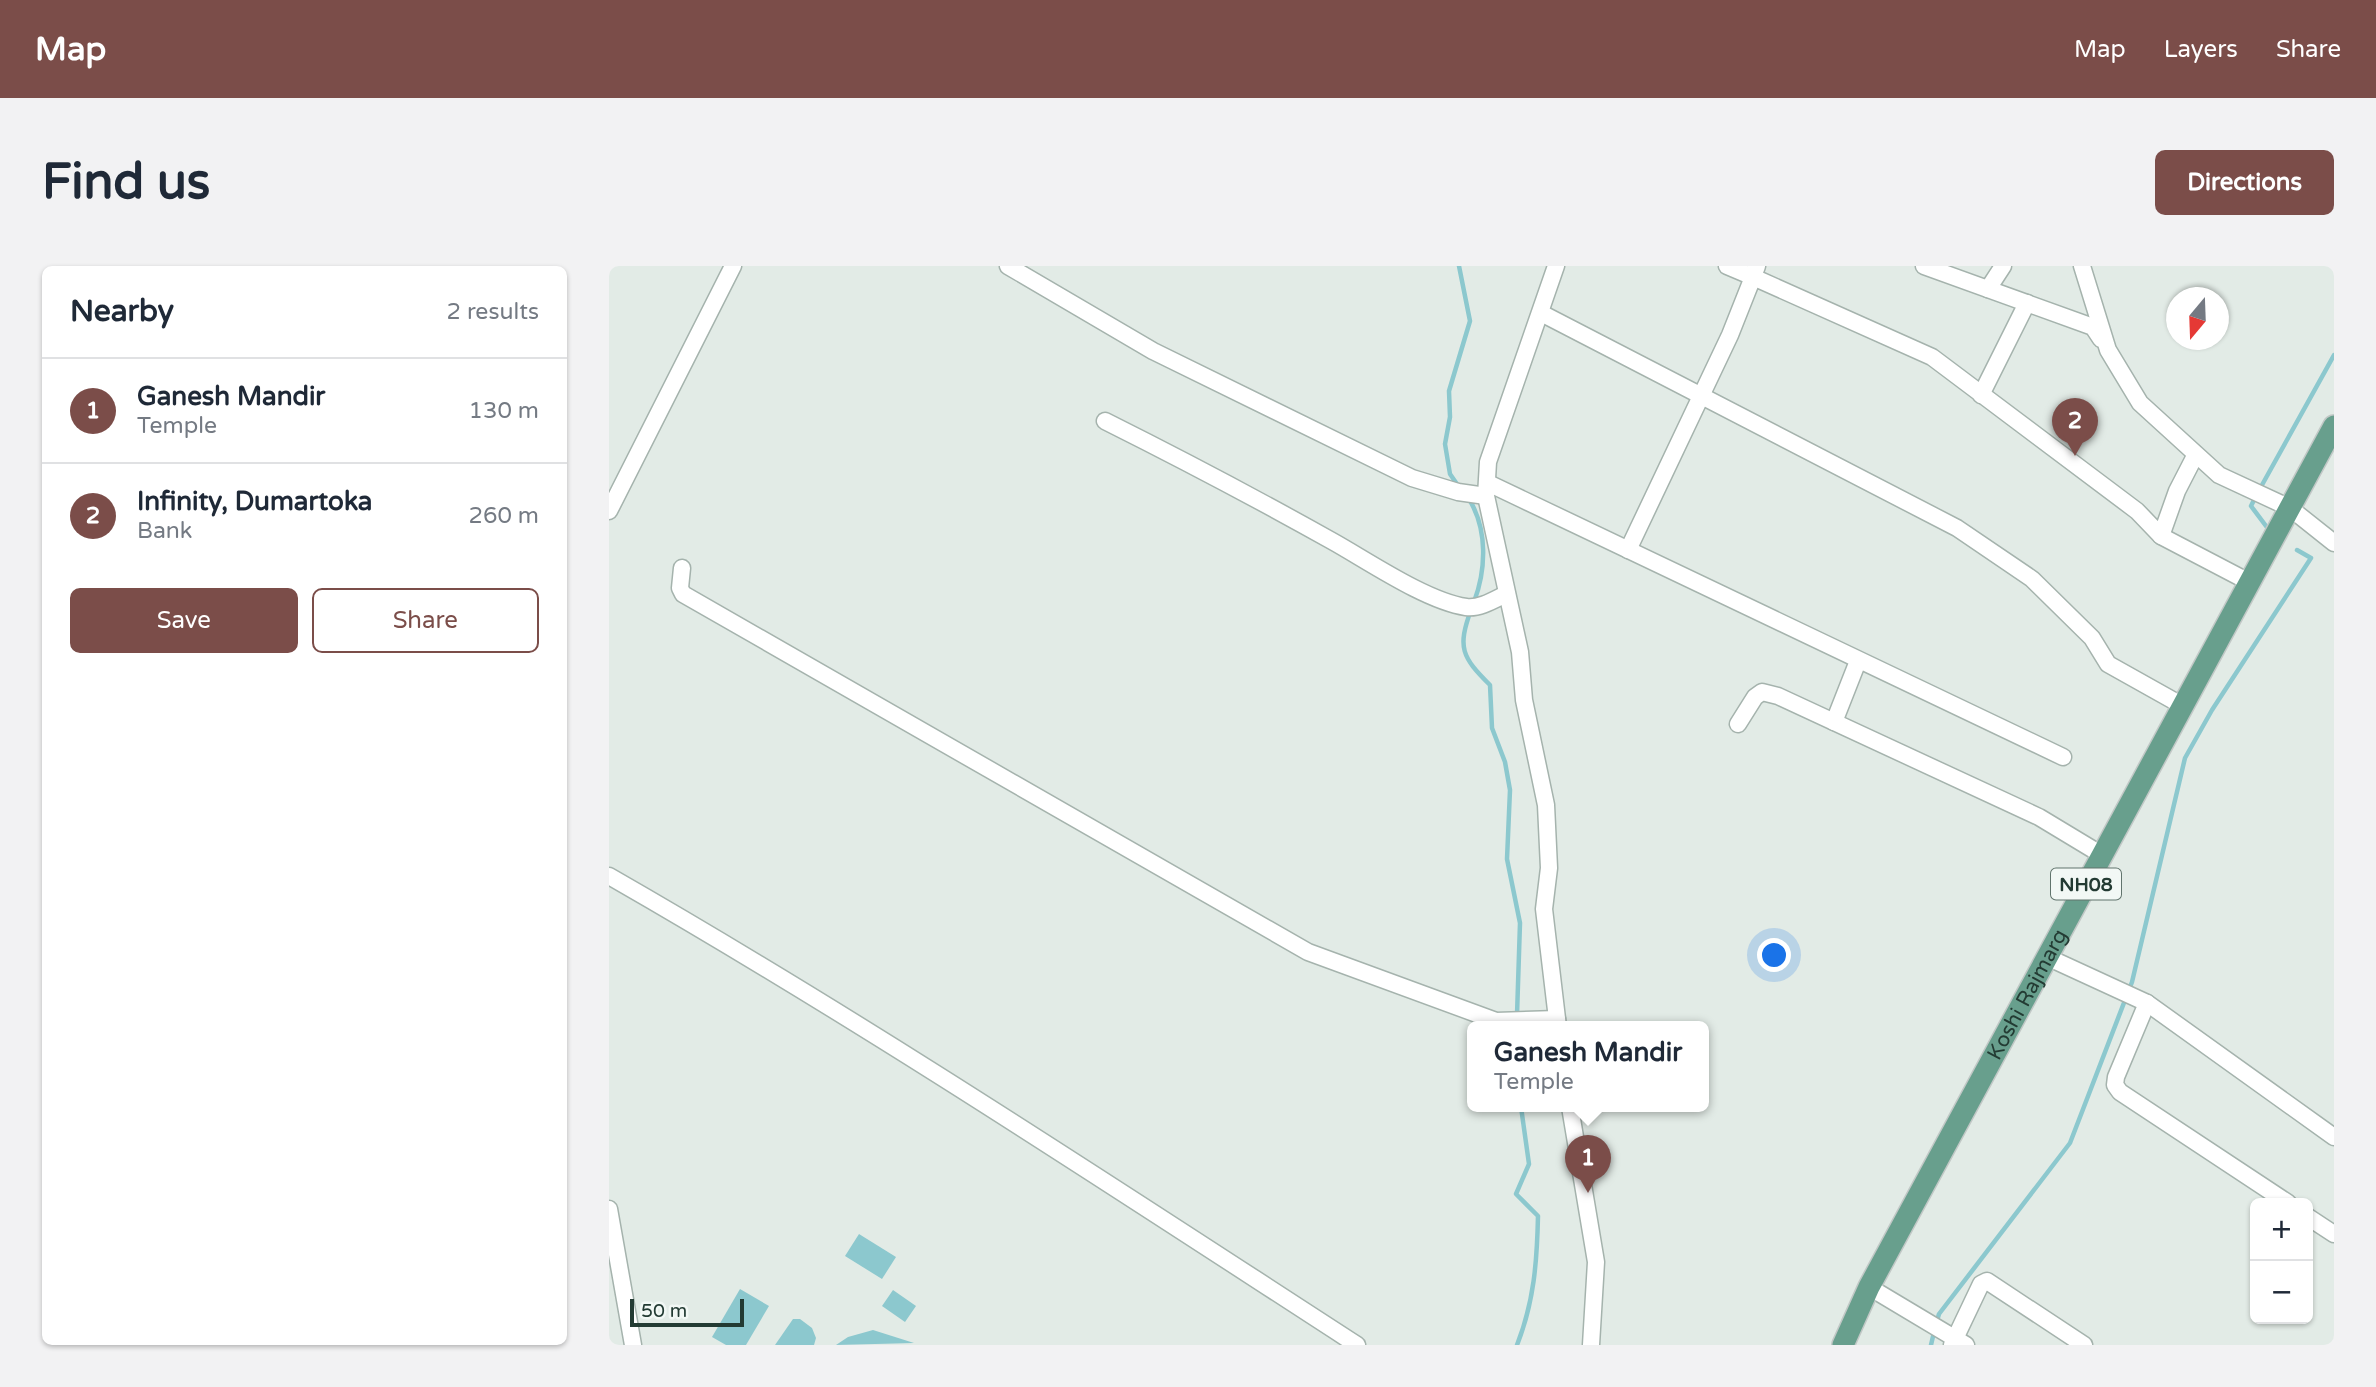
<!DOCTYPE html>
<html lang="en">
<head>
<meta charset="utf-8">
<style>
	:root { --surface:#fff; --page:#f2f2f3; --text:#1f2937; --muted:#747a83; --line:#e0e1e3; --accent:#7b4d49 }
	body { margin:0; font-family:"Varela Round",sans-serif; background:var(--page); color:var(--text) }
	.controls { position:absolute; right:21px; bottom:21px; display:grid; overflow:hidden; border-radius:10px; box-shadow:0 2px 5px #0004 }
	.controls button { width:63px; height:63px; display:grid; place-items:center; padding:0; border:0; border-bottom:2px solid var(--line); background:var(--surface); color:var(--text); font:35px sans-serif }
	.compass { position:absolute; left:1557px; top:21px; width:63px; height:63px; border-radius:50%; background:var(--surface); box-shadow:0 2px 5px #0004; rotate:199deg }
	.scale { position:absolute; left:21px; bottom:18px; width:114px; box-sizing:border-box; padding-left:7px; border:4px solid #233b33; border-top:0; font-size:19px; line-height:24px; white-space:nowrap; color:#233b33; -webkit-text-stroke:5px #f2f8f5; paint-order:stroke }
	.you { position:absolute; left:1166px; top:690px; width:24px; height:24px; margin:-18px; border:5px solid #fff; border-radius:50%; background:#1a73e8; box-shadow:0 0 0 10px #1a73e833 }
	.badge { display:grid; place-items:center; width:46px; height:46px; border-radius:50%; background:var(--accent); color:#fff; font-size:23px; font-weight:700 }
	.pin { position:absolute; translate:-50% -58px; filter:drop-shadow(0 2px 4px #0008) }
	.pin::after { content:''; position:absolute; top:37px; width:24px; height:21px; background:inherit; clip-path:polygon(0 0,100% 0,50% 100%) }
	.popup { position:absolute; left:858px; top:755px; width:242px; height:91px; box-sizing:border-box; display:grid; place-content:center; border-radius:10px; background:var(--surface); filter:drop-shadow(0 2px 5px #0005); font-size:23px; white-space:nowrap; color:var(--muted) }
	.popup b { font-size:26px; color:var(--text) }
	.popup::after { content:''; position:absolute; left:50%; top:100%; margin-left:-14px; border:14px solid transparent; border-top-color:var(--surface) }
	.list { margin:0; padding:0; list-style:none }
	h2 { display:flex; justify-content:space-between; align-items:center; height:91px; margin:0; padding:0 28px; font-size:30px }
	h2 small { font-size:23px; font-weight:400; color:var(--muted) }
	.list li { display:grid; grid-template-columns:46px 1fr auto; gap:21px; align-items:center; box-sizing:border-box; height:105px; padding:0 28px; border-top:2px solid var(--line) }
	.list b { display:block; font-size:26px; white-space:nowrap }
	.list p { margin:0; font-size:23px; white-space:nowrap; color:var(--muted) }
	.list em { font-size:23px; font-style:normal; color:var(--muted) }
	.actions { display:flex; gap:14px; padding:21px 28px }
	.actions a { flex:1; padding:16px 0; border:2px solid var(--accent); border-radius:10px; text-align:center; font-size:24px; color:var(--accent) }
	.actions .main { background:var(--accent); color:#fff }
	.map { position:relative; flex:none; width:1725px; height:1079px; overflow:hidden; border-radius:10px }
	header { display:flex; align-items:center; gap:42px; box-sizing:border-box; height:98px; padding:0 35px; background:var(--accent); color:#fff }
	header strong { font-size:33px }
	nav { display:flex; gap:38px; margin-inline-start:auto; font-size:24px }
	.intro { display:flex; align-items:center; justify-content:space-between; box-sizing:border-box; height:168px; padding:0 42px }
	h1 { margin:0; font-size:49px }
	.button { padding:18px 32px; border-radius:10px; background:var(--accent); color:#fff; font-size:24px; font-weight:700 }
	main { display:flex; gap:42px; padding:0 42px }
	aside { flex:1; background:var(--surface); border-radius:10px; box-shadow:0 2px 5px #0004 }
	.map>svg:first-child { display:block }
</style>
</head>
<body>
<header>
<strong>Map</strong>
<nav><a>Map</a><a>Layers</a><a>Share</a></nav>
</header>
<div class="intro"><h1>Find us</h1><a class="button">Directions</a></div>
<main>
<aside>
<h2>Nearby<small>2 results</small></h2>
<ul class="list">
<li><span class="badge">1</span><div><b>Ganesh Mandir</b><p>Temple</p></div><em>130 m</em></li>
<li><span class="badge">2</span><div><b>Infinity, Dumartoka</b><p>Bank</p></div><em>260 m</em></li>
</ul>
<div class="actions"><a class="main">Save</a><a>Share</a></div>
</aside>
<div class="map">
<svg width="1725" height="1079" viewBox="0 0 1725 1079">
	<rect width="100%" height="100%" fill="#e2ebe6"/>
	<!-- water -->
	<g fill="#8cc8ce">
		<path d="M250 968 287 991 273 1013 236 990Z"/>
		<path d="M131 1023 160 1040 137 1079H117L103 1071Z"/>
		<path d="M284 1024 307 1040 296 1056 273 1040Z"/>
		<path d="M184 1053H191L203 1062 207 1072 205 1079H166Z"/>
		<path d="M264 1064 305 1077 227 1079 239 1071Z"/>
	</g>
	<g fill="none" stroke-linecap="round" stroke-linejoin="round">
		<!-- stream -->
		<g stroke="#8cc8ce" stroke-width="4.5">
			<path d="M850 0 861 55 840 125 841 151 836 178 841 208 850 221"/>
			<path d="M1653 219 1725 89"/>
			<path d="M860 233C879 264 877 304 865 336"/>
			<path d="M1645 234 1642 240 1660 264"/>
			<path d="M862 344C848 382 853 391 881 419L883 462 896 496 901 524 898 593 911 657 908 749"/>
			<path d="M1327 1058 1330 1048 1461 877 1523 716 1576 492 1603 444 1702 292 1688 284"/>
			<path d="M908 1079C925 1036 928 996 929 950L907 928 920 898 912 841"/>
			<path d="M1322 1079 1325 1066"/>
		</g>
		<defs>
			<g id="minor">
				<path d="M399 0 544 85 803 212 849 226 877 230"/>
				<path d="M947 0 879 196 877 230 911 386 915 434 937 539 940 602 935 643 949 761"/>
				<path d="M1118 0 1144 11 1148 0"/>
				<path d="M1315 0 1484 61 1492 73"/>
				<path d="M1473 0 1499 84 1531 137 1610 209 1681 242 1725 277"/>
				<path d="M1379 23 1394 0"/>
				<path d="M932 47 1348 262 1423 313 1483 372 1499 398 1574 440"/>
				<path d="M1372 129 1418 37"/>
				<path d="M496 155C572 193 648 233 723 275 759 295 817 335 857 341 870 343 885 334 897 328"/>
				<path d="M879 217 1454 491"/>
				<path d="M0 245 124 0"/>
				<path d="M1552 270 1640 316"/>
				<path d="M1019 284 1121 69 1144 11 1323 91 1528 245 1552 270 1568 225 1586 190"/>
				<path d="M73 302 71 322 74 328 699 686 887 755 948 753"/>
				<path d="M1225 456 1249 395"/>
				<path d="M1129 458 1146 431 1153 426 1169 430 1430 551 1493 589"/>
				<path d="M0 610C255 756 501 919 748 1079"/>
				<path d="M1438 691 1538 737 1725 871"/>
				<path d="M1538 737 1507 811 1506 819 1511 826 1679 937"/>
				<path d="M961 841 987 996 982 1079"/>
				<path d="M0 943 24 1079"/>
				<path d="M1699 951 1725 968"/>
				<path d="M1260 1021 1357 1079"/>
				<path d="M1343 1079 1372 1018 1378 1015 1475 1079"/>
			</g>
			<g id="primary">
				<path id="s1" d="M1234 1079 1260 1021 1725 160"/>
			</g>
		</defs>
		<!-- minor casing -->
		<use href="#minor" stroke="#a5b3ad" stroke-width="19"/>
		<!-- primary casing -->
		<use href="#primary" stroke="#c1c8c6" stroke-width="24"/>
		<!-- minor -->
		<use href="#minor" stroke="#fff" stroke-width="16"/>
		<!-- primary -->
		<use href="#primary" stroke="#689f8d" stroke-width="21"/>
	</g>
	<g text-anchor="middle" stroke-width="7" stroke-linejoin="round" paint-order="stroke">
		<!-- shield labels -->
		<rect fill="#f2f8f5" stroke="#61746d" stroke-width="2" x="1442" y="602.5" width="70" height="31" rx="5"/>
		<g font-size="19" font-weight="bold" fill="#233b33">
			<text x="1477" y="625">NH08</text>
		</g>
		<!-- street labels -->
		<g font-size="21" fill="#233b33" stroke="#f2f8f5">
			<text dy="7" stroke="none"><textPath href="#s1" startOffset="396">Koshi Rajmarg</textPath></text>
		</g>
	</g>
</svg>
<div class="controls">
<button>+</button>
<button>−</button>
</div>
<svg class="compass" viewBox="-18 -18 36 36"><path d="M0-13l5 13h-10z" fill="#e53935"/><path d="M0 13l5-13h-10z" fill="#747a83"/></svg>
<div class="scale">50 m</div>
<div class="you"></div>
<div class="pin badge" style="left:979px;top:927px">1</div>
<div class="popup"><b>Ganesh Mandir</b>Temple</div>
<div class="pin badge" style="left:1466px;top:190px">2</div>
</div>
</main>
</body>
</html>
